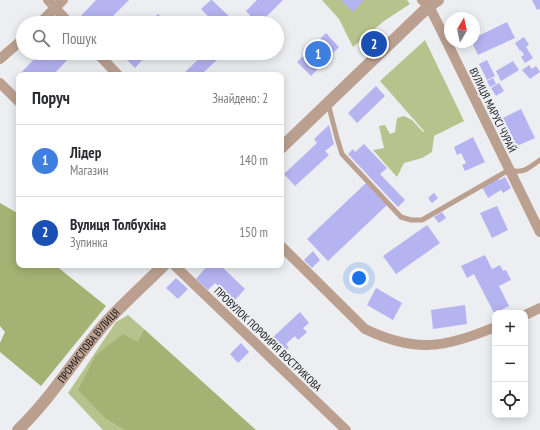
<!DOCTYPE html>
<html lang="uk">
<head>
<meta charset="utf-8">
<style>
	:root { --surface:#fff; --page:#f7f7f7; --text:#2b2b33; --muted:#7c7c81; --line:#e1e1e2; --accent:#7c3aed }
	body { margin:0; font-family:"PT Sans Narrow",sans-serif; background:var(--page); color:var(--text) }
	.controls { position:absolute; right:12px; bottom:12px; display:grid; overflow:hidden; border-radius:8px; box-shadow:0 2px 10px #0003 }
	.controls button { width:36px; height:36px; display:grid; place-items:center; padding:0; border:0; border-bottom:1px solid var(--line); background:var(--surface); color:var(--text); font:20px sans-serif }
	.compass { position:absolute; left:444px; top:12px; width:36px; height:36px; border-radius:50%; background:var(--surface); box-shadow:0 2px 10px #0003; rotate:9deg }
	.you { position:absolute; left:359px; top:278px; width:14px; height:14px; margin:-10px; border:3px solid #fff; border-radius:50%; background:#1a73e8; box-shadow:0 0 0 6px #1a73e833 }
	.badge { display:grid; place-items:center; width:26px; height:26px; border-radius:50%; background:var(--accent); color:#fff; font-size:13px; font-weight:700 }
	.pin { position:absolute; translate:-50% -50%; border:2px solid #fff; box-shadow:0 1px 4px #0006 }
	.list { margin:0; padding:0; list-style:none }
	h2 { display:flex; justify-content:space-between; align-items:center; height:52px; margin:0; padding:0 16px; font-size:17px }
	h2 small { font-size:13px; font-weight:400; color:var(--muted) }
	.list li { display:grid; grid-template-columns:26px 1fr auto; gap:12px; align-items:center; box-sizing:border-box; height:72px; padding:0 16px; border-top:1px solid var(--line) }
	.list b { display:block; font-size:15px; white-space:nowrap }
	.list p { margin:0; font-size:13px; white-space:nowrap; color:var(--muted) }
	.list em { font-size:13px; font-style:normal; color:var(--muted) }
	.icon { flex:none; width:22px; height:22px; fill:none; stroke:currentColor; stroke-width:2; stroke-linecap:round; stroke-linejoin:round }
	.map { position:relative; flex:none; width:540px; height:430px; overflow:hidden }
	.search { position:absolute; background:var(--surface); box-shadow:0 2px 10px #0003; left:16px; top:16px; width:268px; height:44px; display:flex; align-items:center; gap:10px; box-sizing:border-box; padding:0 14px; border-radius:22px; color:var(--muted); font-size:15px }
	.panel { position:absolute; background:var(--surface); box-shadow:0 2px 10px #0003; left:16px; top:72px; width:268px; height:196px; border-radius:8px }
	.map>svg:first-child { display:block }
</style>
</head>
<body>
<div class="map">
<svg width="540" height="430" viewBox="0 0 540 430">
	<rect width="100%" height="100%" fill="#edeef2"/>
	<!-- green -->
	<g fill="#b6c38c">
		<path d="M322 0H407L410 4 384 21 353 47 339 19Z"/>
		<path d="M425 40 464 121 434 136 432 152 422 158 404 163 397 177 373 150 384 148 379 126 385 125 390 134 395 132 397 118 404 116 412 120 423 132 424 131 380 81Z"/>
		<path d="M128 315 144 329 106 419 124 430H103L68 393 116 322Z"/>
	</g>
	<!-- forest -->
	<g fill="#a4b273">
		<path d="M0 203 19 214V265H55L106 306 41 386 0 352V343L5 332 0 326Z"/>
		<path d="M144 329 256 430H124L106 419 78 390 96 355 123 334 138 342Z"/>
	</g>
	<!-- building -->
	<g fill="#b5b3f0">
		<path d="M96 0H129L106 23H86L80 17Z"/>
		<path d="M211 0H212L236 23H215L201 9Z"/>
		<path d="M257 0H283L260 23H245L243 22 250 15 246 11Z"/>
		<path d="M341 0H364L353 12Z"/>
		<path d="M532 0H540V9L537 10Z"/>
		<path d="M158 14 167 23H149Z"/>
		<path d="M507 22 515 38 478 55 472 42H474V38Z"/>
		<path d="M326 33 339 47 311 76 297 62Z"/>
		<path d="M524 37 529 45 526 47 533 58 525 63 521 57 524 55 521 50 520 51 515 43Z"/>
		<path d="M40 53H74L53 75H19Z"/>
		<path d="M120 53H149L135 68Z"/>
		<path d="M205 53H224L201 75H186L184 73Z"/>
		<path d="M487 60 495 76 487 80 479 64Z"/>
		<path d="M513 61 519 70 501 81 496 71Z"/>
		<path d="M529 65 532 69 536 66 540 72 530 79 522 70Z"/>
		<path d="M493 78 496 84 490 87 487 81Z"/>
		<path d="M499 83 504 91 496 96 491 88Z"/>
		<path d="M376 86 385 96 357 123 348 113Z"/>
		<path d="M521 109 535 138 517 146 503 118Z"/>
		<path d="M329 125 334 144 325 151 329 155 295 186 284 174 317 143 314 139Z"/>
		<path d="M473 137 485 162 465 171 462 165 466 163 461 153 457 155 454 147Z"/>
		<path d="M364 144 387 168 380 174 405 200 398 207 348 154 353 149 355 152Z"/>
		<path d="M505 177 511 188 503 193 501 190 488 198 482 187 498 178 499 180Z"/>
		<path d="M366 183 387 205 328 261 307 239Z"/>
		<path d="M434 193 438 198 432 203 428 198Z"/>
		<path d="M497 206 508 230 492 238 480 213Z"/>
		<path d="M442 212 446 218 439 223 434 217Z"/>
		<path d="M427 225 440 243 396 274 383 256Z"/>
		<path d="M313 251 320 260 312 268 304 260Z"/>
		<path d="M485 255 492 269 500 265 503 271 506 270 511 280 499 286 509 306 495 313V315L474 274 467 278 461 266Z"/>
		<path d="M208 265 212 267 214 265H220L245 289 234 301 215 283 208 290 196 279Z"/>
		<path d="M176 278 188 289 178 299 166 288Z"/>
		<path d="M376 288 402 303 393 320 367 305Z"/>
		<path d="M465 305 467 324 433 329 431 310Z"/>
		<path d="M300 312 309 323 303 328 307 332 298 340 295 336 286 344 289 348 284 352 271 339Z"/>
		<path d="M241 343 249 352 238 363 230 354Z"/>
	</g>
	<g fill="none" stroke-linecap="round" stroke-linejoin="round">
		<!-- service -->
		<path stroke="#bba090" stroke-width="5" d="M328 103 337 138 342 154 401 217 411 220H422L509 170C524 174 528 168 540 160"/>
		<!-- minor -->
		<g stroke="#bba090" stroke-width="10">
			<path d="M48 0 69 23"/>
			<path d="M422 0 429 6 440 28 540 232"/>
			<path d="M40 23 63 0"/>
			<path d="M97 53 118 75"/>
			<path d="M0 59 23 39"/>
			<path d="M0 83 19 102"/>
			<path d="M281 246 365 329C415 353 445 348 495 327"/>
			<path d="M174 265 346 430"/>
			<path d="M525 315 540 308"/>
		</g>
		<!-- tertiary -->
		<g stroke="#bba090" stroke-width="12">
			<path d="M281 148 429 6 438 0"/>
			<path id="s1" d="M18 430C53 397 77 354 109 319 127 300 146 283 164 265"/>
		</g>
	</g>
	<g text-anchor="middle" stroke-width="4" stroke-linejoin="round" paint-order="stroke">
		<!-- street labels -->
		<g font-size="11" fill="#151516" stroke="#edeef2">
			<text transform="translate(493 110) rotate(64)" y="4">ВУЛИЦЯ МАРУСІ ЧУРАЙ</text>
			<text transform="translate(268 339) rotate(44)" y="4">ПРОВУЛОК ПОРФИРІЯ ВОСТРИКОВА</text>
			<text dy="4" stroke="none"><textPath href="#s1" startOffset="110">ПРОМИСЛОВА ВУЛИЦЯ</textPath></text>
		</g>
	</g>
</svg>
<div class="controls">
<button>+</button>
<button>−</button>
<button><svg class="icon" aria-label="locate" viewBox="0 0 24 24"><circle cx="12" cy="12" r="6"/><path d="M12 2v4M12 18v4M2 12h4M18 12h4"/></svg></button>
</div>
<svg class="compass" viewBox="-18 -18 36 36"><path d="M0-13l5 13h-10z" fill="#e53935"/><path d="M0 13l5-13h-10z" fill="#7c7c81"/></svg>
<div class="you"></div>
<div class="pin badge" style="left:318px;top:54px;background:#3f7fe0">1</div>
<div class="pin badge" style="left:374px;top:44px;background:#1a4fb4">2</div>
<div class="search"><svg class="icon" aria-label="search" viewBox="0 0 24 24"><circle cx="10" cy="10" r="6"/><path d="M15 15l6 6"/></svg>Пошук</div>
<section class="panel">
<h2>Поруч<small>Знайдено: 2</small></h2>
<ul class="list">
<li><span class="badge" style="background:#3f7fe0">1</span><div><b>Лідер</b><p>Магазин</p></div><em>140 m</em></li>
<li><span class="badge" style="background:#1a4fb4">2</span><div><b>Вулиця Толбухіна</b><p>Зупинка</p></div><em>150 m</em></li>
</ul>
</section>
</div>
</body>
</html>
